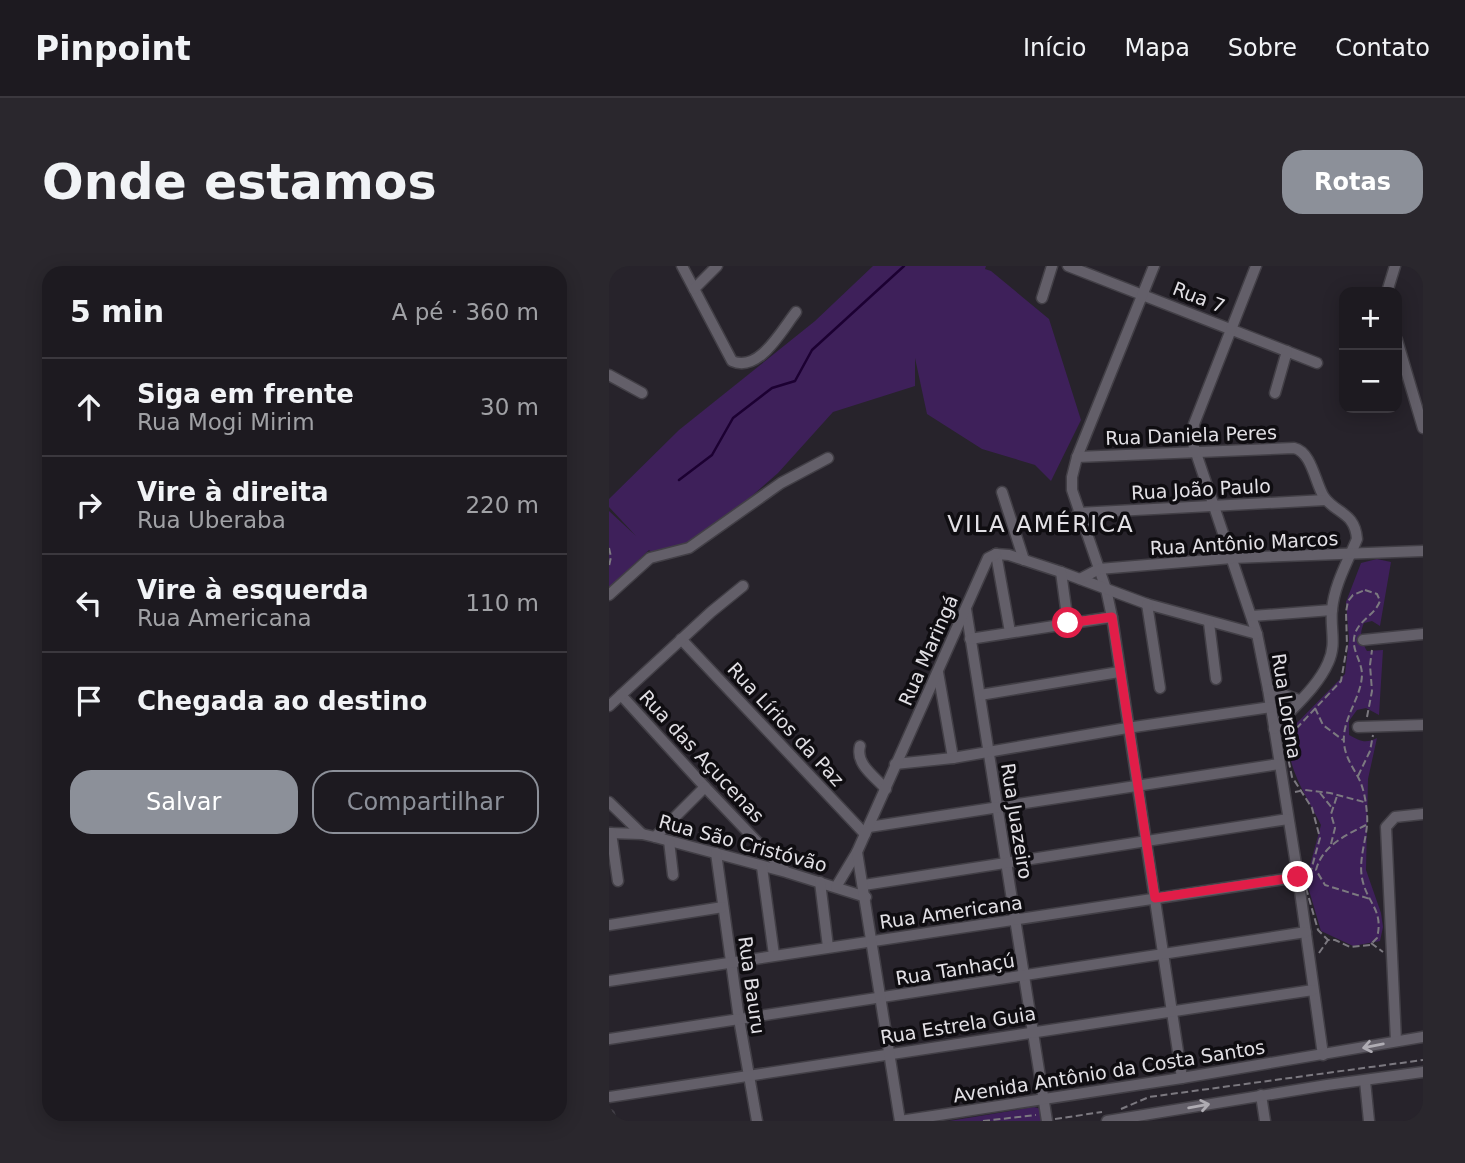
<!DOCTYPE html>
<html lang="pt">
<head>
<meta charset="utf-8">
<style>
	:root { --surface:#1d1a20; --page:#2a272d; --text:#f1f3f6; --muted:#a0a1a5; --line:#3b383e; --accent:#8c9099 }
	body { margin:0; font-family:"DejaVu Sans",sans-serif; background:var(--page); color:var(--text) }
	.controls { position:absolute; right:21px; top:21px; display:grid; overflow:hidden; border-radius:14px; box-shadow:0 4px 18px #0003 }
	.controls button { width:63px; height:63px; display:grid; place-items:center; padding:0; border:0; border-bottom:2px solid var(--line); background:var(--surface); color:var(--text); font:35px sans-serif }
	.stop { position:absolute; width:21px; height:21px; margin:-16px; border:5px solid #e11d48; border-radius:50%; background:#fff }
	.stop.end { background:#e11d48; border-color:#fff; box-shadow:0 2px 7px #0008 }
	.list { margin:0; padding:0; list-style:none }
	h2 { display:flex; justify-content:space-between; align-items:center; height:91px; margin:0; padding:0 28px; font-size:30px }
	h2 small { font-size:23px; font-weight:400; color:var(--muted) }
	.list li { display:grid; grid-template-columns:46px 1fr auto; gap:21px; align-items:center; box-sizing:border-box; height:98px; padding:0 28px; border-top:2px solid var(--line) }
	.list b { display:block; font-size:26px; white-space:nowrap }
	.list p { margin:0; font-size:23px; white-space:nowrap; color:var(--muted) }
	.list em { font-size:23px; font-style:normal; color:var(--muted) }
	.actions { display:flex; gap:14px; padding:21px 28px }
	.actions a { flex:1; padding:16px 0; border:2px solid var(--accent); border-radius:21px; text-align:center; font-size:24px; color:var(--accent) }
	.actions .main { background:var(--accent); color:#fff }
	.icon { flex:none; width:38px; height:38px; fill:none; stroke:currentColor; stroke-width:2; stroke-linecap:round; stroke-linejoin:round }
	.map { position:relative; flex:none; width:814px; height:855px; overflow:hidden; border-radius:21px }
	header { display:flex; align-items:center; gap:42px; box-sizing:border-box; height:98px; padding:0 35px; background:var(--surface); border-bottom:2px solid var(--line) }
	header strong { font-size:33px }
	nav { display:flex; gap:38px; margin-inline-start:auto; font-size:24px }
	.intro { display:flex; align-items:center; justify-content:space-between; box-sizing:border-box; height:168px; padding:0 42px }
	h1 { margin:0; font-size:49px }
	.button { padding:18px 32px; border-radius:21px; background:var(--accent); color:#fff; font-size:24px; font-weight:700 }
	main { display:flex; gap:42px; padding:0 42px }
	aside { flex:1; background:var(--surface); border-radius:21px; box-shadow:0 4px 18px #0003 }
	.map>svg:first-child { display:block }
</style>
</head>
<body>
<header>
<strong>Pinpoint</strong>
<nav><a>Início</a><a>Mapa</a><a>Sobre</a><a>Contato</a></nav>
</header>
<div class="intro"><h1>Onde estamos</h1><a class="button">Rotas</a></div>
<main>
<aside>
<h2>5 min<small>A pé · 360 m</small></h2>
<ul class="list">
<li><svg class="icon" aria-label="ahead" viewBox="0 0 24 24"><path d="M12 20V5M6 11l6-6 6 6"/></svg><div><b>Siga em frente</b><p>Rua Mogi Mirim</p></div><em>30 m</em></li>
<li><svg class="icon" aria-label="right" viewBox="0 0 24 24"><path d="M7 20v-9h11M14 6l5 5-5 5"/></svg><div><b>Vire à direita</b><p>Rua Uberaba</p></div><em>220 m</em></li>
<li><svg class="icon" aria-label="left" viewBox="0 0 24 24"><path d="M17 20v-9H6M10 6l-5 5 5 5"/></svg><div><b>Vire à esquerda</b><p>Rua Americana</p></div><em>110 m</em></li>
<li><svg class="icon" aria-label="arrive" viewBox="0 0 24 24"><path d="M6 21V4h12l-3 4 3 4H6"/></svg><div><b>Chegada ao destino</b></div></li>
</ul>
<div class="actions"><a class="main">Salvar</a><a>Compartilhar</a></div>
</aside>
<div class="map">
<svg width="814" height="855" viewBox="0 0 814 855">
	<rect width="100%" height="100%" fill="#27232b"/>
	<!-- green -->
	<g fill="#3e205a">
		<path d="M264 0H377L376 3 382 5 440 53 472 154 442 215 426 199 373 183 318 148 306 92V120L224 146 169 207 110 259 80 282 48 291 40 284 0 322V245L27 270 0 241V233L70 164 206 55Z"/>
		<path d="M768 293 782 296 771 360 763 355 755 357C750 368 752 374 758 385L774 384 770 449 757 442 748 444 740 455V469C751 475 756 478 768 472L759 513 757 604 772 647 774 661 771 675 744 680 712 665 697 614 712 559C699 532 669 491 684 461L736 408 740 373 737 336 752 297Z"/>
		<path d="M425 841 432 843 435 855H340Z"/>
	</g>
	<g fill="none" stroke-linecap="round" stroke-linejoin="round">
		<!-- stream -->
		<path stroke="#1c0032" stroke-width="2.5" d="M70 214 103 189 124 152 163 122 186 115 203 84 295 0"/>
		<defs>
			<g id="minor">
				<path d="M73 0 123 95C150 107 172 65 187 46"/>
				<path d="M459 0 708 97"/>
				<path d="M545 0 468 191 463 211V224L497 323 503 351 573 812"/>
				<path d="M647 0 585 158 584 178 648 368 659 423 689 611 714 789"/>
				<path d="M85 23 108 0"/>
				<path d="M778 26 786 0"/>
				<path d="M433 32 443 0"/>
				<path d="M788 74 814 162"/>
				<path d="M0 109 33 127"/>
				<path d="M666 127 678 85"/>
				<path d="M468 191 685 182C703 186 706 217 715 231 727 248 746 246 748 273 739 295 725 319 723 344 721 363 728 378 719 397 708 422 683 442 665 463"/>
				<path d="M393 226 415 294"/>
				<path d="M469 247 716 234"/>
				<path d="M387 288 400 289 452 306 538 338 648 368"/>
				<path d="M387 288 401 366"/>
				<path d="M452 306 459 357"/>
				<path d="M471 313 490 303 623 292 814 285"/>
				<path d="M0 329 41 292 80 282 172 217 219 192"/>
				<path d="M538 338 551 422"/>
				<path d="M357 343 438 855"/>
				<path d="M643 350 723 344"/>
				<path d="M600 357 607 413"/>
				<path d="M72 373 256 568"/>
				<path d="M361 373 503 351"/>
				<path d="M754 374 814 368"/>
				<path d="M329 406 344 492"/>
				<path d="M659 423 690 434"/>
				<path d="M12 429 96 521 176 605"/>
				<path d="M371 429 510 406"/>
				<path d="M0 440 102 346 134 320"/>
				<path d="M749 461 814 459"/>
				<path d="M251 480C246 498 266 511 277 523"/>
				<path d="M286 498 344 492 518 462 662 441"/>
				<path d="M0 536 33 568"/>
				<path d="M260 561 670 498"/>
				<path d="M0 567 33 568 46 571 177 606 257 631"/>
				<path d="M2 567 9 615"/>
				<path d="M46 571 96 521"/>
				<path d="M60 575 64 609"/>
				<path d="M107 587 130 753 148 855"/>
				<path d="M153 601 165 689"/>
				<path d="M211 616 219 681"/>
				<path d="M255 619 679 553"/>
				<path d="M227 621 248 586"/>
				<path d="M0 659 114 641"/>
				<path d="M0 715 689 611"/>
				<path d="M0 773 697 666"/>
				<path d="M787 775 777 561 786 551 814 548"/>
				<path d="M756 815 760 855"/>
				<path d="M652 829 656 855"/>
				<path d="M0 831 704 724"/>
				<path d="M0 849 1 855"/>
				<path d="M291 855 248 586 379 292 387 288"/>
				<path d="M291 855 573 812 814 771"/>
				<path d="M498 855 718 819 814 806"/>
			</g>
		</defs>
		<!-- minor casing -->
		<use href="#minor" stroke="#423f46" stroke-width="13"/>
		<!-- path -->
		<g stroke="#7c7980" stroke-width="2" stroke-dasharray="7 3.5" stroke-linecap="butt">
			<path d="M0 282 2 291 0 300"/>
			<path d="M756 324 768 328 771 335C766 349 750 354 746 368 741 383 753 394 753 409 752 433 733 452 735 477 736 490 743 500 749 511 755 522 757 536 758 548 760 569 749 590 753 612 758 638 775 643 768 672L761 679 741 681 726 674H719L709 664 697 622 711 572 703 542 683 511 677 482 685 465 732 415 738 380 737 346 739 335 744 329Z"/>
			<path d="M706 442 714 459 734 474"/>
			<path d="M758 451 763 425 761 399 763 384"/>
			<path d="M749 510 761 485 764 469"/>
			<path d="M686 526 696 524 721 527 755 536"/>
			<path d="M711 527 723 542"/>
			<path d="M757 559C737 569 713 580 707 604L716 619 761 633"/>
			<path d="M722 578 726 562 722 548 728 530"/>
			<path d="M762 677 774 686"/>
			<path d="M710 687 719 674"/>
			<path d="M512 843 540 831 814 794"/>
			<path d="M446 853 493 846"/>
			<path d="M374 855 427 849"/>
		</g>
		<!-- minor -->
		<use href="#minor" stroke="#635f69" stroke-width="10"/>
	</g>
	<!-- one-way arrows -->
	<defs><path id="oneway-shaft" d="M-6 0H5M1.5-3L5.5 0L1.5 3" fill="none" stroke-width="1.6" stroke-linecap="round" stroke-linejoin="round" transform="scale(1.75)"/></defs>
	<g stroke="#afacb3">
		<use href="#oneway-shaft" transform="translate(764 780) rotate(169)"/>
		<use href="#oneway-shaft" transform="translate(590 840) rotate(-10)"/>
	</g>
	<g fill="none" stroke-linecap="round" stroke-linejoin="round">
		<!-- route -->
		<path stroke="#e11d48" stroke-width="9" d="M459 357 503 351 546 632 689 611"/>
	</g>
	<g text-anchor="middle" stroke-width="7" stroke-linejoin="round" paint-order="stroke">
		<!-- street labels -->
		<g font-size="19" fill="#e2e0e5" stroke="#0f0d11">
			<text transform="translate(590 31) rotate(21)" y="7">Rua 7</text>
			<text transform="translate(582 169) rotate(-2)" y="7">Rua Daniela Peres</text>
			<text transform="translate(592 223) rotate(-3)" y="7">Rua João Paulo</text>
			<text transform="translate(635 277) rotate(-3)" y="7">Rua Antônio Marcos</text>
			<text transform="translate(319 384) rotate(-66)" y="7">Rua Maringá</text>
			<text transform="translate(678 440) rotate(81)" y="7">Rua Lorena</text>
			<text transform="translate(177 458) rotate(47)" y="7">Rua Lírios da Paz</text>
			<text transform="translate(93 490) rotate(47)" y="7">Rua das Açucenas</text>
			<text transform="translate(408 555) rotate(81)" y="7">Rua Juazeiro</text>
			<text transform="translate(134 577) rotate(15)" y="7">Rua São Cristóvão</text>
			<text transform="translate(342 646) rotate(-8)" y="7">Rua Americana</text>
			<text transform="translate(346 703) rotate(-9)" y="7">Rua Tanhaçú</text>
			<text transform="translate(143 719) rotate(82)" y="7">Rua Bauru</text>
			<text transform="translate(349 759) rotate(-9)" y="7">Rua Estrela Guia</text>
			<text transform="translate(500 805) rotate(-9)" y="7">Avenida Antônio da Costa Santos</text>
		</g>
		<!-- quarter labels -->
		<g font-size="23" letter-spacing="2" fill="#e2e0e5" stroke="#0f0d11">
			<text x="432" y="266">VILA AMÉRICA</text>
		</g>
	</g>
</svg>
<div class="controls">
<button>+</button>
<button>−</button>
</div>
<div class="stop" style="left:459px;top:357px"></div>
<div class="stop end" style="left:689px;top:611px"></div>
</div>
</main>
</body>
</html>
